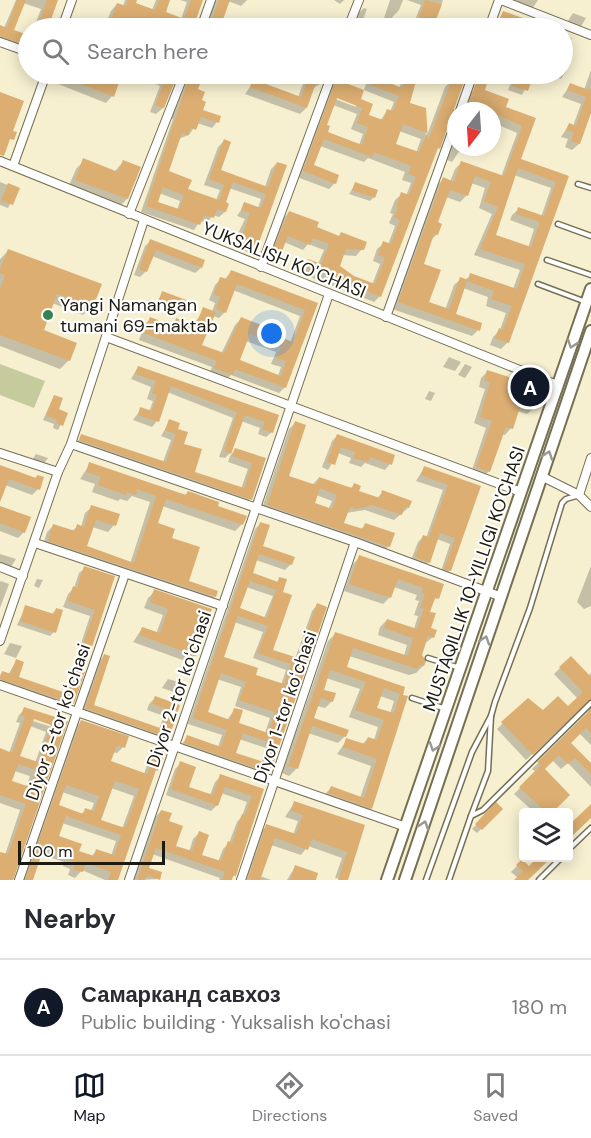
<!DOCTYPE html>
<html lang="en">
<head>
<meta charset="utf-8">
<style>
	:root { --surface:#fff; --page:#f2f2f3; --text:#2b2b33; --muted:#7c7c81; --line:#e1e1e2; --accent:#111827 }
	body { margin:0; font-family:"DM Sans",sans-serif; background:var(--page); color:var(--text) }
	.controls { position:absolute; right:18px; bottom:18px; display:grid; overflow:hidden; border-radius:6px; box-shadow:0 3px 15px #0003 }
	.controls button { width:54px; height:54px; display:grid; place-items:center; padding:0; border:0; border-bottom:2px solid var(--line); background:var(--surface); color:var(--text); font:30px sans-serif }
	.compass { position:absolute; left:447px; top:102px; width:54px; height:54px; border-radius:50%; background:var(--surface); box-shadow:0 3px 15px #0003; rotate:197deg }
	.scale { position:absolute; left:18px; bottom:15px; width:147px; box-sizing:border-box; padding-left:6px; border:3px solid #1d1a0f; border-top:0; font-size:16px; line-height:21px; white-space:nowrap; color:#1d1a0f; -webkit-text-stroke:4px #fff; paint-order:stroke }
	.you { position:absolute; left:272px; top:334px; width:21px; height:21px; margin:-15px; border:4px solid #fff; border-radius:50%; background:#1a73e8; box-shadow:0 0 0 9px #1a73e833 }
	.badge { display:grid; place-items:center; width:39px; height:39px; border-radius:50%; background:var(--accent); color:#fff; font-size:20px; font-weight:700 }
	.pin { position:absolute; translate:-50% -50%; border:3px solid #fff; box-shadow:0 2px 6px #0006 }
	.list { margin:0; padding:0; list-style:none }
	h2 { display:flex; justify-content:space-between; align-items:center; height:78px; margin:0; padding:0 24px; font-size:26px }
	h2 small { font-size:20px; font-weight:400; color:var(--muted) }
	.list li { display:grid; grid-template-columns:39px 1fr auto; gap:18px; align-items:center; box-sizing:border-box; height:96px; padding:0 24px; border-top:2px solid var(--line) }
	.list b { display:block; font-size:22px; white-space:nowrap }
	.list p { margin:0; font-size:20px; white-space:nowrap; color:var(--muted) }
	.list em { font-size:20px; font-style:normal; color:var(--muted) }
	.icon { flex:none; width:33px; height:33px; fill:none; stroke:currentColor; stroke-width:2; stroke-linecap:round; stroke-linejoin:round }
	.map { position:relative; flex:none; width:591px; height:880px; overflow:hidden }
	.search { position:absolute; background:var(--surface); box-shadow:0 3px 15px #0003; left:18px; right:18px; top:18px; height:66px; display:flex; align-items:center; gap:15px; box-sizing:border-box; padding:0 21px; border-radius:33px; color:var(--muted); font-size:22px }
	.sheet { height:174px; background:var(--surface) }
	nav { display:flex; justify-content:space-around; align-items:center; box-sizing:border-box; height:84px; border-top:2px solid var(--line); background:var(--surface); font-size:16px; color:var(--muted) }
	nav a { display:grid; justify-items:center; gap:3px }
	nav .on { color:var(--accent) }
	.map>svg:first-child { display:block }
</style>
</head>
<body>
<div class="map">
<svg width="591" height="880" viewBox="0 0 591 880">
	<rect width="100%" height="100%" fill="#f6efd0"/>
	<!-- green -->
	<path fill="#c6cb9d" d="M0 364 45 381 34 408 0 395Z"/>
	<!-- shadow -->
	<g fill="#0003" fill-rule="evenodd">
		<path d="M16 0H56L47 28H34L41 9 23 3 12 31 28 37V54L0 44V27L4 28Z"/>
		<path d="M125 0H136L134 4 152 10 156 0H169L164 13 181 19 187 2 180 0H200L190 28H162L151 24 149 28H104L111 11 117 4 123 6Z"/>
		<path d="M216 0H247L241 6 228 1 218 28H206Z"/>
		<path d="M334 0H344L340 4Z"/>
		<path d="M390 0H403L399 10 387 23 383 21Z"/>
		<path d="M407 0H443L431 28H412L421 5Z"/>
		<path d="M514 0H538L532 9 513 2Z"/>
		<path d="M364 8 367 9 360 28H351L357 14Z"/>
		<path d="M503 13 546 28H493Z"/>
		<path d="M573 13 586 18 580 28 566 24Z"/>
		<path d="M329 24 341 28H324Z"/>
		<path d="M251 25 261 28H247Z"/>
		<path d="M562 34 572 38 563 52H562Z"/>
		<path d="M562 65 568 68 561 79 549 74 544 79 537 76 538 74H562Z"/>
		<path d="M591 70V109L579 144 572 150 565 147 568 139 561 137 569 125 573 126 581 104 562 97 570 85 584 90Z"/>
		<path d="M51 74H74L103 85 108 74H120L112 96 106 103 48 80Z"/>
		<path d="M130 74H175L163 108 156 114 150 112 160 86Z"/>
		<path d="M190 74H202L196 90 201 111 217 122 212 128 197 123 189 135 178 139 167 172 186 190 216 200 220 190 204 185 218 147 224 141 220 171 265 187 271 169 277 163 255 247 250 253 232 246 245 219 237 216 245 204 258 208 261 199 229 188 224 203 225 212 219 217 213 215 207 223 200 221 194 230 141 212 173 119 171 118ZM159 193 180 201 177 210 156 203Z"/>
		<path d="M280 74H344L341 83 359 100 367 116 380 121 387 111 390 112 394 102 364 90 366 84 372 78 399 88 405 74H417L408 103 424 109 426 138 445 87 452 80 448 120 380 296 374 302 300 273 309 260 318 264 324 250 308 244 303 250 284 242 279 256 273 262 267 260 283 219 289 212 315 228 338 237 341 234 362 249 356 256 342 255 338 266 353 277 372 285 380 264 373 261 377 249 384 243 388 245 395 226 389 223 393 214 390 213 395 200 402 194 406 196 411 183 402 180 405 172 368 158 364 162 320 146 312 166 335 183 329 189 297 177 328 74 324 75 320 84 312 89 306 108 300 114 245 94 254 81 298 97 303 84ZM331 94 356 104V107L330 97ZM333 105 357 114 351 129 363 134 359 145 326 133 325 126ZM399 131 421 139 416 153 394 144Z"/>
		<path d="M456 74H489L481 83 473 80 469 74Z"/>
		<path d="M514 74H533L522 95 508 90Z"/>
		<path d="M475 89 505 108 534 118 519 160 567 177 508 342 501 349 490 345 493 337 500 330 506 313 486 306 488 297 463 288 454 315 478 330 472 336 392 309 437 186 443 179 450 182 455 169 461 163 501 177 517 133 492 122V111H463L468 96ZM514 175 551 188 541 217 519 209 512 215 510 220 534 229 528 248 494 236ZM471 183 485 188 479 208 492 214 474 255 520 270 513 289 471 275 465 280 461 279 454 285 445 310 427 303 422 264 430 241 437 234 436 223 446 197 460 202 467 195Z"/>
		<path d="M456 123V147H462L452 162 445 159Z"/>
		<path d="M84 161 114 172 123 162 127 199 119 207 68 188 76 169Z"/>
		<path d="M0 182 18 189 8 208 0 205Z"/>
		<path d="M356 183 374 197 370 201 349 194Z"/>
		<path d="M151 241 201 268 195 273 152 256 146 271 140 277 134 275 145 246Z"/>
		<path d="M8 251 100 285 92 307 83 315 52 303 42 331 69 360 60 369 0 346V259Z"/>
		<path d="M231 272 316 304 285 387 279 393 231 375 226 380 209 374 212 367 139 340 145 324 151 318 154 328 168 333 177 320 193 326 204 309 212 312 215 303 209 300 215 285 221 279 224 280ZM233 290 300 316 290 343 241 319 235 325 221 354 200 346 213 316 219 318 225 312ZM246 341 276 352 271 364 281 367 278 376 238 361Z"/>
		<path d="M162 293 184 309 180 313 156 304Z"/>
		<path d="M449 357 461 362 455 371 443 367Z"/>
		<path d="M465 364 472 367 465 378 458 375Z"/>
		<path d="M138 367 277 416 272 432 266 437 258 434 260 428 241 421 230 453 225 458 219 457 233 418 167 392 157 421 152 427 133 420 141 409 149 412 153 401 147 399 151 387 131 379Z"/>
		<path d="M487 372 534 408 527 414 517 411 511 428 505 435 502 434 489 471 483 478 471 473 486 428 474 423 485 389 479 387 481 378Z"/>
		<path d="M429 391 435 393 431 401 425 399Z"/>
		<path d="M54 396 57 410 66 414 58 430 53 428 54 424 43 420Z"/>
		<path d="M170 421 176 429 193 473 241 489 248 469 228 462 230 456 235 450 264 459 250 499 245 505 74 446 82 436 163 462 171 440 161 436Z"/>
		<path d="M295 423 287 477 312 485 319 478 350 489 354 485 357 491 376 499 383 492 408 508 394 520 365 510 346 513 342 524 360 530 366 524 389 546 383 552 261 511 289 429ZM316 495 332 501 328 510 313 504Z"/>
		<path d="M337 436 390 464 385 470 365 463 361 467 349 463 351 458 338 453 328 470 322 467 332 441Z"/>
		<path d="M36 454 48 458 42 466 31 462Z"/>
		<path d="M90 464 184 496 188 492 242 524 235 531 162 506 156 524 170 539 187 582 215 597 208 603 42 548 47 532 54 525 72 531 78 526 81 527 85 513 92 507 114 525 108 532 92 527 85 547 130 564 150 502 132 496 127 501 120 499 118 501 92 492 95 484 80 479Z"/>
		<path d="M0 466 35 479 37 476 38 489 32 495 5 485 0 500Z"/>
		<path d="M424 468 479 487 450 570 444 576 440 574 450 544 437 539 429 562 423 567 410 563 418 542 423 537 426 538 443 490 416 481Z"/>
		<path d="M0 507 24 532 18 538 0 531Z"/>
		<path d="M261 523V547L291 564 285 570 256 560 251 574 276 583 280 578 285 580 271 651 295 659 312 611 317 605 269 772 263 778 179 749 187 737 218 747 222 735 188 724 255 529ZM246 587 273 596 264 618 238 609ZM234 622 263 632 253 658 286 670 281 685 261 678 222 658ZM217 679 241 687 235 706 270 718 265 733 237 724 235 709 227 720 206 713ZM239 739 266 748 261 763 234 753Z"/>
		<path d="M0 554 16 559 9 570 0 567Z"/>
		<path d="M360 557 442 585 428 613 429 629 433 637 424 644 420 656 423 666 416 673 409 675 349 656 345 668 403 688 371 808 364 815 324 795 331 788 360 798 371 766 337 754 347 740 362 745 368 738 374 740 378 727 349 717 360 689 326 678 322 691 332 701 325 708 317 706 312 719 345 736 338 743 308 733 296 769 289 776 282 773 328 641 335 634 404 656 407 645 378 635 380 627 387 620 414 629 418 616 414 615 419 601 415 600 417 595 394 587 390 597 383 604 344 591 353 564ZM380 696 394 701 390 714 376 709Z"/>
		<path d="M591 566V606L584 609 577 602Z"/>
		<path d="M85 568 114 577 88 652 83 658 77 656 90 616 63 607 68 594 74 588 79 573Z"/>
		<path d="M37 579 43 580 39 588 34 586Z"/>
		<path d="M1 581 9 584 0 608V582Z"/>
		<path d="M155 591 210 610 195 655 188 662 133 642 142 629 156 634 163 615 144 608 148 598Z"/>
		<path d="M26 607 52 614 56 609 54 632 50 636 17 625Z"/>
		<path d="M10 643 22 646 16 658 4 654Z"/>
		<path d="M104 656 92 706 159 729 164 716 147 710 149 704 155 698 178 706 168 737 161 743 80 715 98 662Z"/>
		<path d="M570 658 588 676 591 673V745L579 733 569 743 591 764V787L568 763 561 769 552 760 543 769 550 812H534L514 794 536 772 532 769 588 714 589 707 581 706 526 760 497 729 503 723 568 708 578 699 554 674Z"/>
		<path d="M16 661 17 678 63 694 69 676 75 671 83 673 72 704 67 709 0 687V675L2 673 8 675Z"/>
		<path d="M168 679 186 684 184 690 180 694 162 688Z"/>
		<path d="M25 709 66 722 13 880H0V853L5 855 20 810 0 803V750L9 753 20 723 16 722 19 715ZM31 717 59 726 58 729 30 720ZM30 726 46 732 35 763 19 757ZM14 771 30 776 26 787 10 782Z"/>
		<path d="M81 721 123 747 117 753 113 752 109 762 144 774 151 754 157 748 117 880H105L82 870 75 878 68 875 70 869 63 866 64 862 40 854 31 880H22L75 728ZM111 788 134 796 122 829 99 821ZM62 792 94 803 91 811 86 810 81 814 57 806ZM62 823 116 841 111 856 96 851 91 857 77 852 57 837Z"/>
		<path d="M181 763 187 788 210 795 215 782 221 776 262 790 235 875 230 880H219L220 878 152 854 147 868 158 879 134 880 155 817 161 811 175 847 189 852 193 839 199 833 200 856 218 862 223 849 229 843 237 822 242 816 247 802 221 793 217 805 211 811 166 795 175 769Z"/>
		<path d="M294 803 363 826 346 880 335 878 342 858 308 846 301 855 271 845 260 876 271 880H244L260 832 267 826 293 835 298 821 285 817Z"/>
		<path d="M496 805 501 809 477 833 472 829Z"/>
		<path d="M536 858H549L526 880H516L518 878 511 872 517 866 529 868Z"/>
		<path d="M295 867 314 880H287Z"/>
	</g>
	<!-- building -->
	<g fill="#dcae72" fill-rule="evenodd">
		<path d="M17 0H26L14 30 28 35V46L0 36V25L7 28Z"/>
		<path d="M47 0H58L48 28H37Z"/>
		<path d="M128 0H137L136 3 155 10 159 0H170L166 12 184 19 191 0H203L193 28H176L177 25 155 17 151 28H108L117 3 126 6Z"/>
		<path d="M219 0H230L220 28H209Z"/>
		<path d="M425 0 442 4 433 28 416 26Z"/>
		<path d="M503 11 548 27V28H522L508 23 507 28H496Z"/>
		<path d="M56 74H78L107 84 111 74H122L114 97Z"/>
		<path d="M151 74H178L164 108 155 105 165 79Z"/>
		<path d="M190 74H204L198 89 205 92 202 100 206 102 203 110 221 116 219 123 201 117 196 130 191 128 188 135 182 133 169 171 192 180 188 189 219 200 224 185 209 179 224 139 231 142 221 170 268 187 277 162 287 165 257 248 236 240 239 232 243 233 250 213 241 210 244 202 261 208 266 194 233 182 226 202 229 204 226 212 217 209 214 218 204 215 200 225 146 206ZM163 187 184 195 179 209 158 202Z"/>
		<path d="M310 74H326L322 84 316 83 307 108 250 87 253 79 301 97Z"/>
		<path d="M338 74H346L343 82 364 90 361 99 373 104 369 115 383 120 387 109 393 111 399 96 369 84 372 76 402 88 407 74H418L410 103 426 108 428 141 454 74H467L454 109 456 115 451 118 440 149 438 148 381 297 305 267 308 259 321 264 329 244 313 238 310 245 288 236 280 256 272 253 289 211 319 222 317 227 339 236 341 232 367 242 364 250 346 249 340 266 354 276 375 284 385 258 378 255 383 241 391 244 400 220 394 217 398 207H396L401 192 409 195 416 177 408 174 411 166 374 152 372 157 324 139 314 165 339 175 336 184 303 171ZM337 98 362 108 357 123 368 127 362 145 328 132 330 126 327 125ZM403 124 427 133 419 152 396 144Z"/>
		<path d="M479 74H490L485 90 509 99 506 107 536 118 521 159 569 176 509 343 495 338 499 328 503 330 512 306 491 299 494 291 467 281 456 314 482 323 480 331 398 302 443 177 454 182 461 161 504 176 522 126 479 107 478 111H466ZM518 168 556 182 544 216 518 207 516 214 540 222 531 247 496 235ZM475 176 491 182 484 201 498 207 480 249 525 264 517 289 470 273 468 280 460 277 449 309 429 302 441 270 424 264 434 234 438 235 442 224 438 222 450 190 468 196Z"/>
		<path d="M516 74H534L528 91 512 86Z"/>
		<path d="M570 83 589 90 591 88V113L580 144 571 141 574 133 566 130 569 123 576 126 586 97 567 90Z"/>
		<path d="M0 92 24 101 13 131 17 132 14 140 10 139 4 156 0 155Z"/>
		<path d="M83 158 118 172 123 160 141 167 128 199 75 180Z"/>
		<path d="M355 182 378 190 375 198 352 190Z"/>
		<path d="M8 183 20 188 13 205 1 201Z"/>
		<path d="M150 239 205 260 202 268 156 250 147 272 139 269Z"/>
		<path d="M8 249 102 284 93 307 57 294 44 330 77 343 70 361 0 335V289L5 275 0 273V269Z"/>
		<path d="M231 270 318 303 286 388 235 369 233 375 225 372 214 368 217 361 144 333 150 317 158 320 156 327 171 332 176 318 196 325 203 307 216 312 202 345 224 353 241 317 274 330 272 334 293 342 305 310 237 284 226 313 216 309 220 297 214 294 220 277 227 279ZM250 334 281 346 276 358 286 361 281 376 240 360Z"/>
		<path d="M162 291 189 301 186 310 159 300Z"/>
		<path d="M138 366 279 415 273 433 262 429 265 422 245 415 231 454 224 451 237 412 171 386 159 422 138 415 140 407 152 411 157 395 152 393 156 381 135 374Z"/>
		<path d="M487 370 509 377 511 384 540 395 535 409 521 404 513 429 506 427 490 472 476 467 492 421 480 417 490 382 484 380Z"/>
		<path d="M54 395 63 398 59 409 68 413 63 426 56 423 57 420 46 415Z"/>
		<path d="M169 419 180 423 178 429 188 432 184 444 202 449 195 472 244 488 252 463 232 456 235 448 266 458 252 500 79 440 81 434 166 462 176 434 165 430Z"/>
		<path d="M295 421 306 425 289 476 316 485 319 477 352 488 354 483 361 486 359 491 380 498 382 490 412 501 409 508 404 507 402 515 372 505 357 509 350 507 344 523 363 529 365 523 395 533 390 547 267 505ZM320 488 337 495 332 509 315 503Z"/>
		<path d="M337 434 395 455 392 465 370 457 368 462 353 458 355 452 341 447 335 465 327 462Z"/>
		<path d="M89 462 186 495 188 491 219 502 218 506 247 516 243 525 166 499 158 523 175 529 172 538 200 547 189 581 218 591 216 597 48 541 53 524 75 531 77 524 84 527 91 505 120 514 116 526 96 520 87 546 134 563 156 496 137 489 136 495 127 492 126 495 98 485 101 477 86 472Z"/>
		<path d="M0 465 36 478 37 475 44 477 40 490 9 479 0 502Z"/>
		<path d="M424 466 481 486 451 571 444 569 455 538 440 533 430 563 415 557 423 535 429 537 448 485 421 475Z"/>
		<path d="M0 506 31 517 25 533 0 523Z"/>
		<path d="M260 522 270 525 263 546 295 557 292 565 259 554 253 573 278 582 279 577 287 579 283 592 292 595 273 650 298 658 317 603 327 607 270 773 184 743 187 735 221 747 227 730 193 718ZM250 581 280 591 276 590 267 618 240 608ZM238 616 268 626 257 653 291 664 284 684 256 675 258 668 224 657ZM221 673 246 682 239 700 275 712 268 733 239 723 243 710 234 708 230 720 208 712ZM243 733 271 743 264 762 236 753Z"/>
		<path d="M359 555 444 584 439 599 435 598 430 612 436 613 431 628 437 630 434 638 428 636 422 655 426 661 424 666 419 665 418 669 353 648 347 667 405 687 403 695 408 696 372 809 328 793 331 786 364 798 377 759 343 747 346 738 365 744 368 737 377 740 384 720 355 710 366 682 330 670 324 690 336 693 333 702 321 698 314 718 349 730 346 737 312 726 298 769 288 766 335 632 408 656 413 638 384 628 387 619 417 629 424 609 420 608 425 594 421 593 423 588 398 579 391 598 349 584ZM384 688 400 694 394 713 377 708Z"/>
		<path d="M84 566 115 576 90 653 81 650 95 610 68 601 73 586 77 588Z"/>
		<path d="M154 589 212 609 196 656 139 635 142 627 160 633 168 609 150 602Z"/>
		<path d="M25 605 54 614 56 608 63 610 56 633 20 621Z"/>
		<path d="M104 654 110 656 94 705 163 729 169 710 152 704 155 696 180 705 169 738 85 708Z"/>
		<path d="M571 656 591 677V699L533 755 501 722 528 698 543 710 558 696 568 706 583 692 559 667Z"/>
		<path d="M16 659 24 662 19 677 66 693 75 669 85 672 74 704 0 679 2 671 11 674Z"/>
		<path d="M24 707 68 721 13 880H0V852L8 854 26 804 0 795V748L12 753 25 717 21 715ZM34 719 51 725 38 762 20 756ZM18 764 36 770 30 787 12 781Z"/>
		<path d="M591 709V733L586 728 571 743 591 763V774L575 758 568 764 559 755 545 769 570 795 552 813H547L519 787 541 765 537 762Z"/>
		<path d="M81 720 129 736 125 748 117 745 111 761 147 774 157 746 165 749V752L158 771 156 770 118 880H108L111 872 86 863 83 872 73 869 76 862 68 860 69 856 44 847 33 880H25ZM115 781 139 789 125 828 101 820ZM66 785 99 796 94 811 85 808 83 814 59 805ZM66 816 121 835 114 855 96 849 94 856 79 851 82 844 59 836Z"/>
		<path d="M180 761 196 767 189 787 213 795 220 774 264 789 236 876 233 875 232 880H222L225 872 156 848 149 868 162 872 160 880 147 875 145 880H137L161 810 172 813 169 821 183 826 176 846 192 851 199 831 209 835 202 855 221 861 228 841 232 843 242 814 245 815 252 796 225 787 218 806 171 789Z"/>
		<path d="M294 801 365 825 348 880H338L347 852 312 839 308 850 275 838 260 880 248 879 266 824 296 834 303 815 291 811Z"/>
		<path d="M496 802 503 809 482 830 475 824Z"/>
		<path d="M591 804V818L568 840V826Z"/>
		<path d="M537 858H551L528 880H514L523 871 516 865 522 859 529 866Z"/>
		<path d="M295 865 318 873 316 880H290Z"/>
	</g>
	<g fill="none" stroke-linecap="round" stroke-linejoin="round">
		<defs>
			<g id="service">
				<path d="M578 184 591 188"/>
				<path d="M558 224 591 236"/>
				<path d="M547 260 591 275"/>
				<path d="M538 284 586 302"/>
				<path d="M428 658 460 668"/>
				<path d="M412 698 446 709"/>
				<path d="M471 816 488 771 491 716 495 702 530 608 562 503 566 499 576 496"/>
				<path d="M568 850 591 828"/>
				<path d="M426 880 472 752 491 716"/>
				<path d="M449 880 471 816 483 810 591 703"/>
				<path d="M539 880 561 858"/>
			</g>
			<g id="minor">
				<path d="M501 0 591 35"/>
				<path d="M62 28 72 0"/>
				<path d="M201 28 211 0"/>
				<path d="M348 28 359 0"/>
				<path d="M489 28 499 0"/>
				<path d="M0 42 28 52"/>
				<path d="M460 111 473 74"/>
				<path d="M0 161 557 385"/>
				<path d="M13 166 46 74"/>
				<path d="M129 214 184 74"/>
				<path d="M261 267 332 74"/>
				<path d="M386 317 456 121"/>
				<path d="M106 337 521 492"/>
				<path d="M71 444 144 220"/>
				<path d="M0 453 58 472 71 444 355 542 499 596"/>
				<path d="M541 476 579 495 591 507"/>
				<path d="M579 495 591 458"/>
				<path d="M35 543 223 606"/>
				<path d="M0 567 23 576"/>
				<path d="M0 641 58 472"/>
				<path d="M0 685 406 827"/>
				<path d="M19 880 125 574"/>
				<path d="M129 880 329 294"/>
				<path d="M241 880 355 542"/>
			</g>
			<g id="secondary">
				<path d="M387 880 591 289"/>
				<path d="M405 880 591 331"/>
			</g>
		</defs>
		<!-- service casing -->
		<use href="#service" stroke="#756f54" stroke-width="7"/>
		<!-- minor casing -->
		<use href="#minor" stroke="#756f54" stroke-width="10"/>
		<!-- secondary casing -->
		<use href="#secondary" stroke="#756f54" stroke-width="14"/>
		<!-- service -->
		<use href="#service" stroke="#fff" stroke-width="4"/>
		<!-- minor -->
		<use href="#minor" stroke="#fff" stroke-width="8"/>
		<!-- secondary -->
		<use href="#secondary" stroke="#fff" stroke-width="10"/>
	</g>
	<!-- one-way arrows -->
	<defs><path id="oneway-chevron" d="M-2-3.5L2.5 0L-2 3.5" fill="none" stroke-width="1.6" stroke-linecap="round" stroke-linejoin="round" transform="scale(1.5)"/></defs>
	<g stroke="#999893">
		<use href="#oneway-chevron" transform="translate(572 344) rotate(109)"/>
		<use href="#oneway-chevron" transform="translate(548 455) rotate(-71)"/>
		<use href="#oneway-chevron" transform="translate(485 640) rotate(-72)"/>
		<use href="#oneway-chevron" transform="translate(434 747) rotate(109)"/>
		<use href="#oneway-chevron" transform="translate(424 825) rotate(-72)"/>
	</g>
	<!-- markers -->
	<circle fill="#358352" stroke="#fff" stroke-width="2" cx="48" cy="315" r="6"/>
	<g text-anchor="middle" stroke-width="4.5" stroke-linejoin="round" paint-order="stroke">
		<!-- street labels -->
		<g font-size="18" fill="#1d1a0f" stroke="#fff">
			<text transform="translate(284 260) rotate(22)" y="6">YUKSALISH KO'CHASI</text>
			<text transform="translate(474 579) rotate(-71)" y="6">MUSTAQILLIK 10-YILLIGI KO'CHASI</text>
			<text transform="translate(179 689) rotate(-71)" y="6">Diyor 2-tor koʻchasi</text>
			<text transform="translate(285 707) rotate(-71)" y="6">Diyor 1-tor koʻchasi</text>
			<text transform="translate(58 722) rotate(-71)" y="6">Diyor 3-tor koʻchasi</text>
		</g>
		<!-- poi labels -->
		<g font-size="18" fill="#1d1a0f" stroke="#fff" text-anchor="start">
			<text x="60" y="311">Yangi Namangan<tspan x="60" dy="21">tumani 69-maktab</tspan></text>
		</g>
	</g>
</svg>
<div class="controls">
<button><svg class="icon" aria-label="layers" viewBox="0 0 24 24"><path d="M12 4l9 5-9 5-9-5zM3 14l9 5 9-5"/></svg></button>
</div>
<svg class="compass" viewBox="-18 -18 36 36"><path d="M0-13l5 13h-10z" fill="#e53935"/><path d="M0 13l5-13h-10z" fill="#7c7c81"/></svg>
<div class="scale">100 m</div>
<div class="you"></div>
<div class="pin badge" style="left:530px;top:387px">A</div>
<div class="search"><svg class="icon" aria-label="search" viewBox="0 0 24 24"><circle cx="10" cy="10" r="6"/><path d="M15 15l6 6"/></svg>Search here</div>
</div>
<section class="sheet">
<h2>Nearby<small></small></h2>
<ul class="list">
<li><span class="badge">A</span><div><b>Самарканд савхоз</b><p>Public building · Yuksalish ko'chasi</p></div><em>180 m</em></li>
</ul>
</section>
<nav>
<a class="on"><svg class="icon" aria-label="map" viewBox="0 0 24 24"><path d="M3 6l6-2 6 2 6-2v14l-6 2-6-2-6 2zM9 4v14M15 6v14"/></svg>Map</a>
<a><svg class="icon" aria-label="directions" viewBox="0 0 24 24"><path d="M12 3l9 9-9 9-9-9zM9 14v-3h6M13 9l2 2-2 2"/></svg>Directions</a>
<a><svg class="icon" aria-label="saved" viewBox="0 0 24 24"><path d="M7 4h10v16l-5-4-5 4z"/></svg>Saved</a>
</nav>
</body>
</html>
